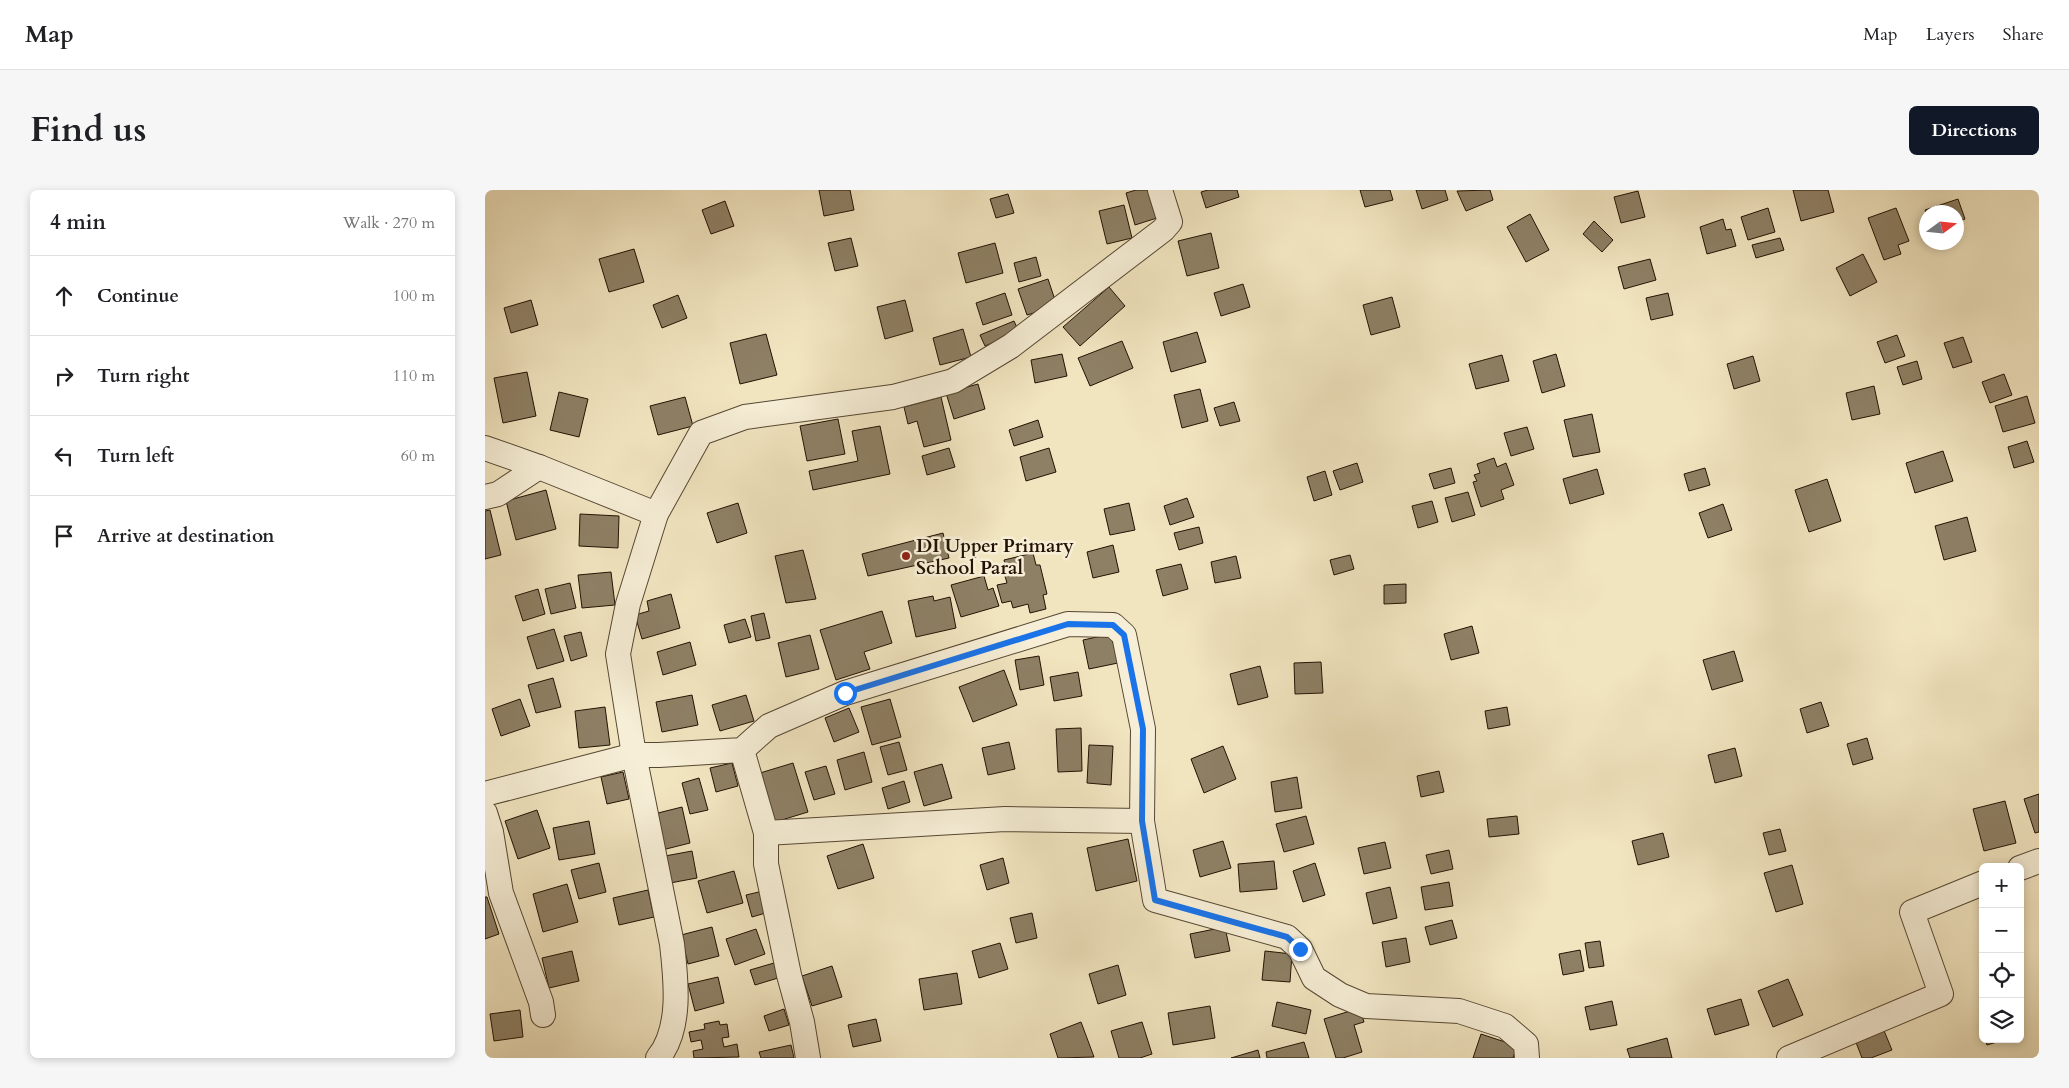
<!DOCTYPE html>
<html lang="en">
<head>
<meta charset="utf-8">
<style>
	:root { --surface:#fff; --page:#f6f6f6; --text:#202124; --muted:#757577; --line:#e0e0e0; --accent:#111827 }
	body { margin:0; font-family:Cardo,serif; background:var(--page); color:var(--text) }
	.controls { position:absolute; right:15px; bottom:15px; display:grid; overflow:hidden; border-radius:8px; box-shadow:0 2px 8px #0003 }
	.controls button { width:45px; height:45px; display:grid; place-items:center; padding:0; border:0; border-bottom:1px solid var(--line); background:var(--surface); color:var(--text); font:25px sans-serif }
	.compass { position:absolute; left:1434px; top:15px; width:45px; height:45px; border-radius:50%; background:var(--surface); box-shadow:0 2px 8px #0003; rotate:75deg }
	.stop { position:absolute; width:15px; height:15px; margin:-11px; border:4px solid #1a73e8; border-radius:50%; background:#fff }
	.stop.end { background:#1a73e8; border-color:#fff; box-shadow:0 1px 5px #0008 }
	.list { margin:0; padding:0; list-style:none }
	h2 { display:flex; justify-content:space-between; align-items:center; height:65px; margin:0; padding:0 20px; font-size:21px }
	h2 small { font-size:16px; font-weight:400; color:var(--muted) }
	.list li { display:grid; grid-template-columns:32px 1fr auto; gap:15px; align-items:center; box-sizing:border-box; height:80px; padding:0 20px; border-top:1px solid var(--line) }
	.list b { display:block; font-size:19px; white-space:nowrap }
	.list em { font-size:16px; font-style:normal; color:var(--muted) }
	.icon { flex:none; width:28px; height:28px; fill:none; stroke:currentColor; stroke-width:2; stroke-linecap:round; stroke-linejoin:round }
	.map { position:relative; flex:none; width:1554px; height:868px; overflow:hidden; border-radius:8px }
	header { display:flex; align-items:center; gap:30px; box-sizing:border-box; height:70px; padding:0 25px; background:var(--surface); border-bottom:1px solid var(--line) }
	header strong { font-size:24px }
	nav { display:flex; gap:28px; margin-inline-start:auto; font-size:18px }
	.intro { display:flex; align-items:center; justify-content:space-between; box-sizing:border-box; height:120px; padding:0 30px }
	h1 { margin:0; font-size:35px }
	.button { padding:12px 22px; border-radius:8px; background:var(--accent); color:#fff; font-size:18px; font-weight:700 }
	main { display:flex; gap:30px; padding:0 30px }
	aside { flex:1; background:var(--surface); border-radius:8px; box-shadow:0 2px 8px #0003 }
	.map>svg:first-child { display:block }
</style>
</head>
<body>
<header>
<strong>Map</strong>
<nav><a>Map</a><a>Layers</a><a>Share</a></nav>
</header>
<div class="intro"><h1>Find us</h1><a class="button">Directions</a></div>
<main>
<aside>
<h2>4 min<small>Walk · 270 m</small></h2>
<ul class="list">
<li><svg class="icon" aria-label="ahead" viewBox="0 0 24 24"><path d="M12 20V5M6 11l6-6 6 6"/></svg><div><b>Continue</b></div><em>100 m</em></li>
<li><svg class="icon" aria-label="right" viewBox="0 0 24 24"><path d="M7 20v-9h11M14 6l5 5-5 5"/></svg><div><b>Turn right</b></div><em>110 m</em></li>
<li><svg class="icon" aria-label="left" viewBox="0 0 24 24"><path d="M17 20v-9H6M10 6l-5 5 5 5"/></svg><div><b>Turn left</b></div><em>60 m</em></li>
<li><svg class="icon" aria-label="arrive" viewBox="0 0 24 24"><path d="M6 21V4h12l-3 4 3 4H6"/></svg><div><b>Arrive at destination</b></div></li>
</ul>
</aside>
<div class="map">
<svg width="1554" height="868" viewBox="0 0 1554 868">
	<rect width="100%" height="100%" fill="#f1e5c0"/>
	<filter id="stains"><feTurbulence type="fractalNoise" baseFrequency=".004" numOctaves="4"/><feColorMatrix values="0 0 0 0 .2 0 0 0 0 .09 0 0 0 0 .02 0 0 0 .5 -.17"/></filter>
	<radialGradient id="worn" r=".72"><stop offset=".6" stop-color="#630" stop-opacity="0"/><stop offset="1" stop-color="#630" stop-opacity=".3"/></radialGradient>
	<!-- building -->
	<g fill="#8e8065" stroke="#231203">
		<path d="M334 0H365L369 20 339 26Z"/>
		<path d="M651 0H668L675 27 650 35 641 3Z"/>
		<path d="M723 0H752L754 7 721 18 716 2Z"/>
		<path d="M875 0H905L908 10 880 17Z"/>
		<path d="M931 0H960L963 10 937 19Z"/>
		<path d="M1005 0 1008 10 981 21 972 1Z"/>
		<path d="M1308 0H1343L1349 22 1316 31Z"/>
		<path d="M1153 1 1160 27 1136 33 1129 7Z"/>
		<path d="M523 4 529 23 511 28 505 9Z"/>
		<path d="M1473 9 1480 29 1472 32V22L1442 24 1440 20Z"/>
		<path d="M240 11 249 36 226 44 217 20Z"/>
		<path d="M639 15 647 48 622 54 614 21Z"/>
		<path d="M1283 18 1290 42 1263 50 1256 27Z"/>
		<path d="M1411 18 1424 51 1413 55 1416 64 1399 70 1383 28Z"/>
		<path d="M1045 24 1064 60 1041 72 1022 37Z"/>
		<path d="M1238 29 1241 40 1246 39 1251 56 1222 64 1215 37Z"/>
		<path d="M1109 31 1128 50 1117 62 1098 44Z"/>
		<path d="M726 43 734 78 702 86 693 51Z"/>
		<path d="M366 48 373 76 350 81 343 53Z"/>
		<path d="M1295 48 1299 60 1271 68 1267 55Z"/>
		<path d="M510 53 518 83 481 93 473 63Z"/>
		<path d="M149 59 159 92 124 102 114 69Z"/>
		<path d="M1378 64 1392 92 1365 106 1351 78Z"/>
		<path d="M551 67 556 86 534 92 529 73Z"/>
		<path d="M1165 69 1171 90 1139 99 1133 77Z"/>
		<path d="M563 89 572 116 542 125 533 99Z"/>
		<path d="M758 94 765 117 736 126 729 103Z"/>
		<path d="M624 97 640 116 595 156 578 137Z"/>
		<path d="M520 103 527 125 498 135 491 113Z"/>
		<path d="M1183 103 1188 125 1166 130 1161 108Z"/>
		<path d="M193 105 202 128 177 138 168 115Z"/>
		<path d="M907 107 915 137 886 145 878 115Z"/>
		<path d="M46 110 53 135 26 143 19 118Z"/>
		<path d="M420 110 428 141 400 149 392 117Z"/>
		<path d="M529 131 534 142 500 156 495 145Z"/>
		<path d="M478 139 486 167 455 175 448 148Z"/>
		<path d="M712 142 721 172 686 182 678 152Z"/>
		<path d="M281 144 292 185 255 194 245 153Z"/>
		<path d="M1412 145 1420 166 1400 173 1392 152Z"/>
		<path d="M1478 147 1487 172 1468 178 1459 153Z"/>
		<path d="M637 151 648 178 605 196 593 168Z"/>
		<path d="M577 164 582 186 550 193 546 170Z"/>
		<path d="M1071 164 1080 196 1057 203 1048 171Z"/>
		<path d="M1017 165 1024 191 991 199 984 174Z"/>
		<path d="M1268 166 1275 191 1249 199 1242 174Z"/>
		<path d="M1432 171 1437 189 1418 195 1412 177Z"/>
		<path d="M42 182 51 226 18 233 9 188Z"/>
		<path d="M1519 184 1527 205 1505 213 1497 192Z"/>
		<path d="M493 194 500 219 469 229 461 203Z"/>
		<path d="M1389 196 1395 224 1367 230 1361 203Z"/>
		<path d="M715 199 723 231 697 238 689 205Z"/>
		<path d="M74 202 103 209 94 247 65 240Z"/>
		<path d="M1542 206 1550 233 1518 242 1510 216Z"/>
		<path d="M200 207 208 236 173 245 165 216Z"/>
		<path d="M456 207 466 250 439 257 432 231 423 234 419 217Z"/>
		<path d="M749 212 755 231 735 236 729 218Z"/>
		<path d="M1107 224 1115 262 1088 267 1079 230Z"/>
		<path d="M353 229 360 264 322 271 315 236Z"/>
		<path d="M553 230 558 247 529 256 524 240Z"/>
		<path d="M395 236 405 284 328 300 324 281 373 271 367 241Z"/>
		<path d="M1042 237 1049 259 1026 266 1019 243Z"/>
		<path d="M1542 251 1549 272 1529 278 1523 257Z"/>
		<path d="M464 258 470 277 442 285 437 266Z"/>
		<path d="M564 258 571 282 541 291 535 267Z"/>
		<path d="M1458 261 1468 291 1430 303 1421 273Z"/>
		<path d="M1009 268 1012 277 1021 273 1029 295 1016 300 1019 309 996 317 988 292 992 291 989 285 995 283 992 274Z"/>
		<path d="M872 273 878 292 855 300 848 281Z"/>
		<path d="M966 278 970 293 949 299 944 284Z"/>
		<path d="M1220 278 1225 295 1204 301 1199 284Z"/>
		<path d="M1112 279 1119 304 1085 314 1078 289Z"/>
		<path d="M840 281 847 305 829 311 822 287Z"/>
		<path d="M1342 289 1356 331 1324 342 1310 300Z"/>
		<path d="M61 300 71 339 31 350 21 311Z"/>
		<path d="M983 302 990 325 967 332 960 308Z"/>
		<path d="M702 308 709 327 685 335 679 316Z"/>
		<path d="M947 311 953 332 933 338 927 316Z"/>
		<path d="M253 313 262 343 232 353 222 323Z"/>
		<path d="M644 313 650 340 625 345 619 319Z"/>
		<path d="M1238 314 1247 340 1223 348 1214 323Z"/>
		<path d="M5 320 16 365 0 369V321Z"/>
		<path d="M95 324 134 326 133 358 94 356Z"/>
		<path d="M1482 327 1491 361 1459 370 1450 336Z"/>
		<path d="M714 337 718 353 694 360 689 343Z"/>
		<path d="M458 343 464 368 383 386 377 364Z"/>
		<path d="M628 355 634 382 608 388 602 362Z"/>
		<path d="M318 360 331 409 301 413 290 366Z"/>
		<path d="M548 363 551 375H555L562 404 558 405 561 419 545 423 543 414 528 418 526 411 517 413 512 395 522 393 519 383 522 382 519 370Z"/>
		<path d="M865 365 869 379 849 385 845 370Z"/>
		<path d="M751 366 756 388 730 393 726 372Z"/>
		<path d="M696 374 703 399 678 406 671 380Z"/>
		<path d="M126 382 130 415 97 418 93 385Z"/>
		<path d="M499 386 503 400 508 398 514 416 476 427 466 395Z"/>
		<path d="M85 393 91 418 66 424 60 399Z"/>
		<path d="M921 394V413L899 414V395Z"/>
		<path d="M53 399 60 424 38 431 30 406Z"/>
		<path d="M186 404 195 438 157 449 150 425 164 421 162 411Z"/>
		<path d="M448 406 449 411 465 407 471 438 431 447 423 411Z"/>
		<path d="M397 421 407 453 379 462 385 479 351 490 335 440Z"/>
		<path d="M279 423 285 448 271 451 266 426Z"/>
		<path d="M260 429 266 447 244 453 239 435Z"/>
		<path d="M987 436 994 463 966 470 959 444Z"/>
		<path d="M69 439 79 471 52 479 42 447Z"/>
		<path d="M96 442 102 466 86 471 79 446Z"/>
		<path d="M626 444 633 473 604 479 598 450Z"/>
		<path d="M325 445 334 479 301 487 293 453Z"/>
		<path d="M205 452 211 475 178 485 172 462Z"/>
		<path d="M1249 461 1258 491 1227 500 1218 470Z"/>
		<path d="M554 466 559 495 535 500 530 470Z"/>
		<path d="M836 472 838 503 810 504 809 473Z"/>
		<path d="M775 476 783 507 753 515 745 484Z"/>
		<path d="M519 480 532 515 488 532 474 497Z"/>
		<path d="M593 482 597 506 569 511 565 487Z"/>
		<path d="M68 488 76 517 51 523 43 495Z"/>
		<path d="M207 505 213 535 177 542 171 512Z"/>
		<path d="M261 505 269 531 235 541 227 515Z"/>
		<path d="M35 509 45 536 16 546 7 519Z"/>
		<path d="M405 509 416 547 387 555 376 517Z"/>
		<path d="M1336 512 1344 536 1322 543 1315 519Z"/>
		<path d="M120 517 125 555 94 558 90 521Z"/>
		<path d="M1022 517 1025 535 1003 539 1000 521Z"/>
		<path d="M364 518 374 542 349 552 340 528Z"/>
		<path d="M596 538 597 581 573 582 571 539Z"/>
		<path d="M1382 548 1388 569 1368 575 1362 554Z"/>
		<path d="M414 552 422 580 403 585 395 557Z"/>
		<path d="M524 552 530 579 503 585 497 558Z"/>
		<path d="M604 555 628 556 626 595 602 593Z"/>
		<path d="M738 556 751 589 719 603 706 569Z"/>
		<path d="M1250 558 1257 586 1230 593 1223 565Z"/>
		<path d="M379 562 387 592 360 600 352 570Z"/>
		<path d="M247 573 253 596 231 602 225 578Z"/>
		<path d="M308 573 323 622 290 632 275 583Z"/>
		<path d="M457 574 467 608 439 616 429 582Z"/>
		<path d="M341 576 350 604 329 610 320 582Z"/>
		<path d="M954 581 959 602 936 607 932 586Z"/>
		<path d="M138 582 144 609 122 614 116 587Z"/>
		<path d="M812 587 817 618 790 622 786 592Z"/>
		<path d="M214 588 223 620 205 624 197 593Z"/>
		<path d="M419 591 425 612 403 619 397 598Z"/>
		<path d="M1554 604V642L1550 643 1539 609Z"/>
		<path d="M1520 611 1531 653 1499 661 1488 619Z"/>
		<path d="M197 617 205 653 177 660 169 624Z"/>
		<path d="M52 620 65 658 33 669 20 631Z"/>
		<path d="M821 626 829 654 799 662 791 634Z"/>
		<path d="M1032 626 1034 644 1004 647 1002 629Z"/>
		<path d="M104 631 110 664 74 670 68 638Z"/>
		<path d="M1295 639 1301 661 1284 665 1278 643Z"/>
		<path d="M1178 643 1184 667 1153 675 1147 651Z"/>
		<path d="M643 649 652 691 611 701 602 658Z"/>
		<path d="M738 651 746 678 715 687 708 660Z"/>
		<path d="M900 652 906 678 879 684 873 658Z"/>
		<path d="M378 654 389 688 353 699 342 666Z"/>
		<path d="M964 660 968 679 946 684 941 665Z"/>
		<path d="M207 661 212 688 185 693 180 666Z"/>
		<path d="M518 668 524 693 502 700 495 675Z"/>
		<path d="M789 671 792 699 755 702 753 674Z"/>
		<path d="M114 673 121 702 94 709 86 680Z"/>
		<path d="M830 673 840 705 818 712 808 681Z"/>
		<path d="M1307 675 1318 714 1291 722 1279 683Z"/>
		<path d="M249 681 258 713 222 723 213 691Z"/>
		<path d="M964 692 968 716 940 720 936 697Z"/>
		<path d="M82 694 93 732 58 742 48 704Z"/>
		<path d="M905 697 912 728 888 734 881 703Z"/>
		<path d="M163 700 169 727 134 735 128 708Z"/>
		<path d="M278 701 284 722 267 727 261 705Z"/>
		<path d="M0 707H2L14 744 0 749Z"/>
		<path d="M547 723 552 748 531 753 525 728Z"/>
		<path d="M967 730 972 748 945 755 940 737Z"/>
		<path d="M227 737 234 766 203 774 196 745Z"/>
		<path d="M740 737 745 761 710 768 705 744Z"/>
		<path d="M271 739 280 764 250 775 241 749Z"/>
		<path d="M921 748 925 772 901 777 897 752Z"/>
		<path d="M1115 751 1119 776 1104 778 1100 753Z"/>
		<path d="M515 753 523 779 494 788 487 761Z"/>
		<path d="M1095 760 1099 781 1078 785 1074 764Z"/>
		<path d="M87 761 94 791 64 798 57 768Z"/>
		<path d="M780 761 807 764 805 792 777 790Z"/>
		<path d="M289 773 293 788 270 795 265 780Z"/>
		<path d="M633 775 641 805 613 814 604 784Z"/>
		<path d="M347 776 357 807 327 816 317 786Z"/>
		<path d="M472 783 477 814 439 820 434 789Z"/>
		<path d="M233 787 239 813 210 821 203 794Z"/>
		<path d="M1303 789 1318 825 1288 837 1273 801Z"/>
		<path d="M1256 809 1264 835 1230 845 1222 819Z"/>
		<path d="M1127 811 1132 835 1105 840 1100 817Z"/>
		<path d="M792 812 826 820 821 844 787 836Z"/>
		<path d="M725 816 730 848 688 855 683 823Z"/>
		<path d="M875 818 879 832 869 835 877 862 858 868H851L839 829Z"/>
		<path d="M299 819 304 835 284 841 279 826Z"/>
		<path d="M35 820 38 847 9 851 5 824Z"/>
		<path d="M391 829 396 851 368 857 363 835Z"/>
		<path d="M234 831 235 835 242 834 244 847 237 848 239 857 252 854 254 867 209 868 208 861 218 859 216 850 206 852 204 842 220 839 219 834Z"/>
		<path d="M1395 831 1407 860 1386 868H1377L1367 842Z"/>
		<path d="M596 832 609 867 573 868 565 844Z"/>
		<path d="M657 832 667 864 655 868H634L626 841Z"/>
		<path d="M996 844 1032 856 1028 868H988Z"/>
		<path d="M1182 848 1187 868H1145L1142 859Z"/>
		<path d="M1500 849H1522L1502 855Z"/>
		<path d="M819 852 824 868H782L781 862Z"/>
		<path d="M306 855 309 868H276L274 862Z"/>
		<path d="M773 860 775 868H746Z"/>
	</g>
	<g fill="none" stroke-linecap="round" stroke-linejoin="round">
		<defs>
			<g id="minor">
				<path d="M0 258 54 277 171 324"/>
				<path d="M0 307 13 304 54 277"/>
				<path d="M257 560 281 643V674L304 785 317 832 323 868"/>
				<path d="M0 604 149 565H174L257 560 284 536 360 503 583 434 628 435 639 445 658 539 657 631 670 710 802 747 815 759 829 788 855 805 881 816 974 821 1020 836 1041 854 1042 868"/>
				<path d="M0 623 6 642 16 703 56 812 58 825"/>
				<path d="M281 643 520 629 657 631"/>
				<path d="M1535 678 1554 671"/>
				<path d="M173 868C197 839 191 789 187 754L149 565 133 464 143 414 171 324 216 243 260 227 408 207 468 191 526 156 678 40 685 32 675 0"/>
				<path d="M1304 868 1456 804 1427 722 1498 693"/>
			</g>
		</defs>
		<!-- minor casing -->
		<use href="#minor" stroke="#564732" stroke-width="26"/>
		<!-- minor -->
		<use href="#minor" stroke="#f6eed6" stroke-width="24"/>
	</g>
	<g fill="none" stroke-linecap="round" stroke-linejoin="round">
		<!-- route -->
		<path stroke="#1a73e8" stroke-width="6" d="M360 503 583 434 628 435 639 445 658 539 657 631 670 710 802 747 815 759"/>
	</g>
	<!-- markers -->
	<circle fill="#8f2418" stroke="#f6eed6" stroke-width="2" cx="421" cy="366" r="5"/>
	<g text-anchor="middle" stroke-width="5" stroke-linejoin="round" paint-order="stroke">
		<!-- poi labels -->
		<g font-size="19" font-weight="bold" fill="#231203" stroke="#f6eed6" text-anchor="start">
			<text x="431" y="362">DI Upper Primary<tspan x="431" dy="22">School Paral</tspan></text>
		</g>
	</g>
	<rect width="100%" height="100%" filter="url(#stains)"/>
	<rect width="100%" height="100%" fill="url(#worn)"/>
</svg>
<div class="controls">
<button>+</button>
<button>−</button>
<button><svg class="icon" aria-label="locate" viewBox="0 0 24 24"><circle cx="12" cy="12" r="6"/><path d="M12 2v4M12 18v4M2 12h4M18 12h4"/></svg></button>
<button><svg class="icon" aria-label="layers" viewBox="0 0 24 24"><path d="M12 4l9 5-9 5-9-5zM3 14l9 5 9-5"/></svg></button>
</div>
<svg class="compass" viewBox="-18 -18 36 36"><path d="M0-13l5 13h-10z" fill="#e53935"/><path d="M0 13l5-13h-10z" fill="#757577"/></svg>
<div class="stop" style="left:360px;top:503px"></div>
<div class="stop end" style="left:815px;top:759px"></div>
</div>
</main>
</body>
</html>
